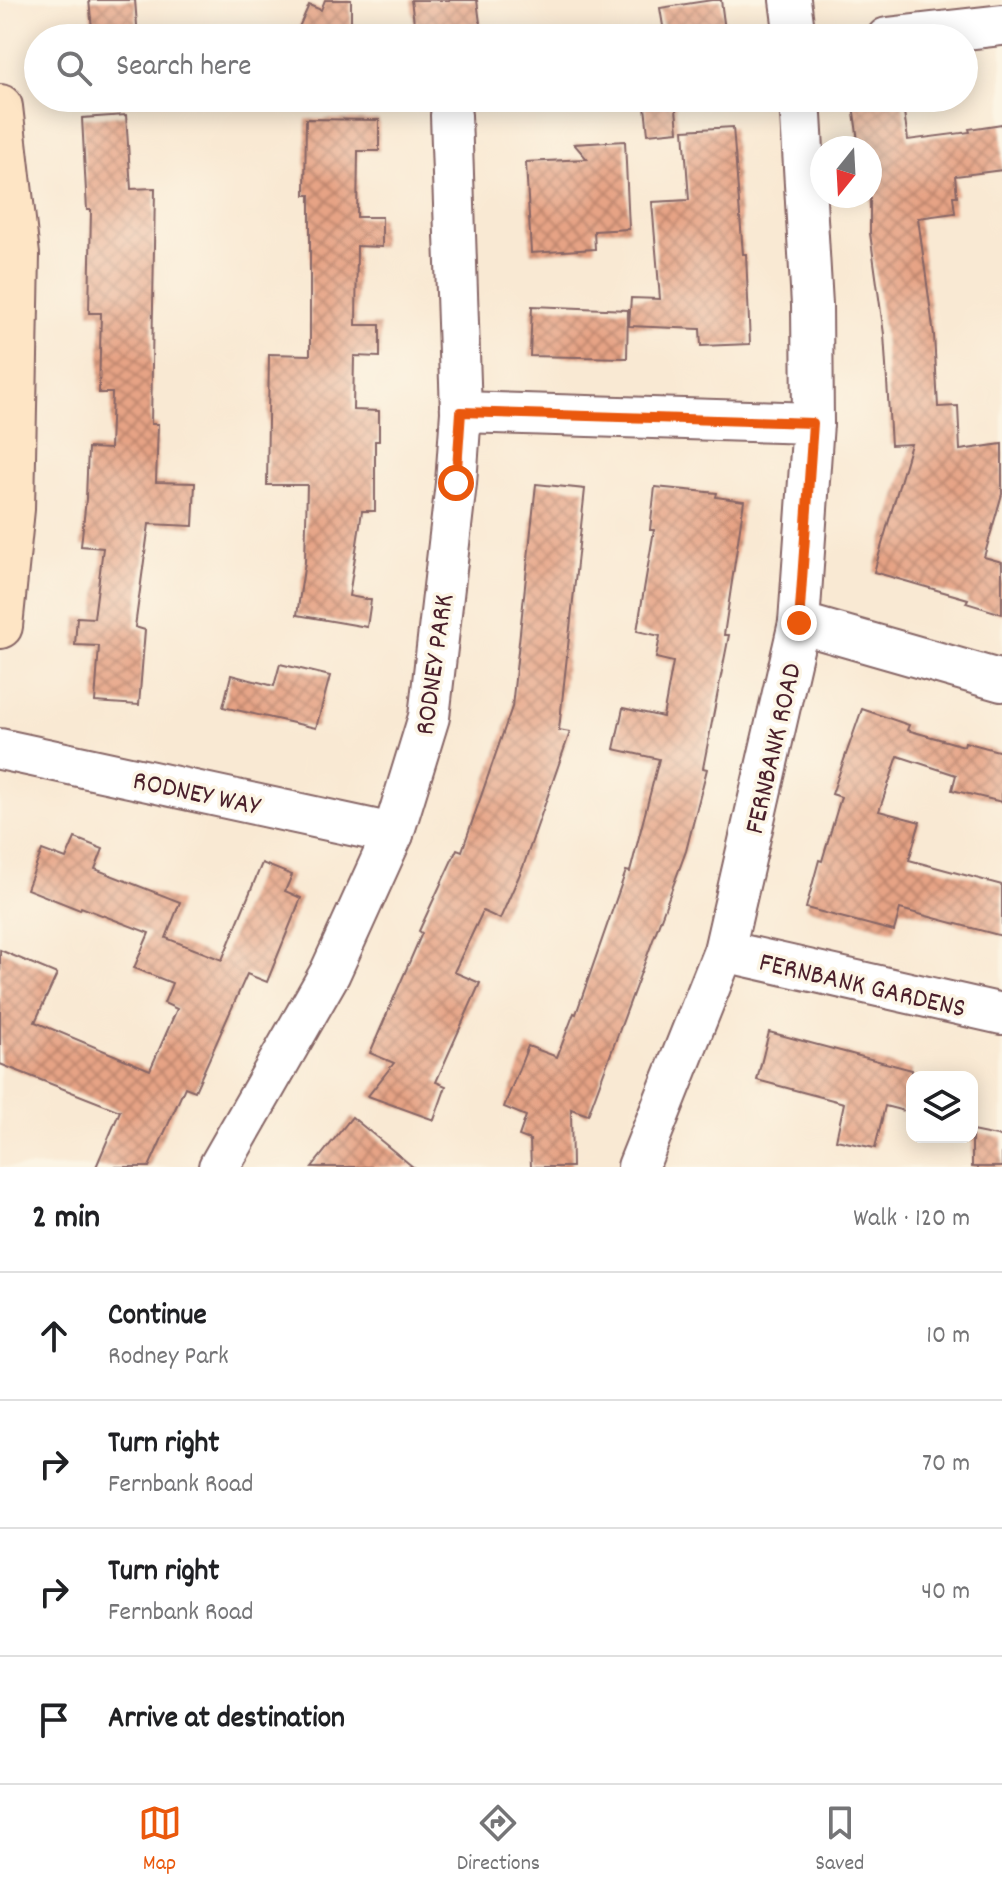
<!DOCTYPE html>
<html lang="en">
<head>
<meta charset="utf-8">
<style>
	:root { --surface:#fff; --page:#f2f2f2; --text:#202124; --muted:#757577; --line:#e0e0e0; --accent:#ea580c }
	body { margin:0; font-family:Dekko,sans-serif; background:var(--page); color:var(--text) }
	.controls { position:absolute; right:24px; bottom:24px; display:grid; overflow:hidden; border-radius:16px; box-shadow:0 4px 20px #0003 }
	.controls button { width:72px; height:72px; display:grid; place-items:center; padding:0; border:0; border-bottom:2px solid var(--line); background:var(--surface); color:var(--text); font:40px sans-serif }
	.compass { position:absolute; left:810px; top:136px; width:72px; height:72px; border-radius:50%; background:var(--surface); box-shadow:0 4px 20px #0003; rotate:198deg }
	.stop { position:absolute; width:24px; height:24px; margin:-18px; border:6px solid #ea580c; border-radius:50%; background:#fff }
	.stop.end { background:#ea580c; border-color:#fff; box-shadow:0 2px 8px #0008 }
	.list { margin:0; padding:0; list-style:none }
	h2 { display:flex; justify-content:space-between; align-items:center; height:104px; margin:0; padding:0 32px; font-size:34px }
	h2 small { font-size:26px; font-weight:400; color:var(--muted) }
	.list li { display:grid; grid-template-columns:52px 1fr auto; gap:24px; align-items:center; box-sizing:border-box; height:128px; padding:0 32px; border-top:2px solid var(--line) }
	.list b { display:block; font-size:30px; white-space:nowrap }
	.list p { margin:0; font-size:26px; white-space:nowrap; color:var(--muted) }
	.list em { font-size:26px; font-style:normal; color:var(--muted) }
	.icon { flex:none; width:44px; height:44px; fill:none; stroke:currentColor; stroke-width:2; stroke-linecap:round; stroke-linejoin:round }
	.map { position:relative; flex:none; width:1002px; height:1167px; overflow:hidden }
	.search { position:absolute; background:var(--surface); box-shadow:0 4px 20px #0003; left:24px; right:24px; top:24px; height:88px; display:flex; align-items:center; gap:20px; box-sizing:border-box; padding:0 28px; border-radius:44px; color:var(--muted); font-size:30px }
	.sheet { height:616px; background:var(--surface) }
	nav { display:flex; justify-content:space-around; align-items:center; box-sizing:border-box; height:112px; border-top:2px solid var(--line); background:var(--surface); font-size:22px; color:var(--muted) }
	nav a { display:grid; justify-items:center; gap:4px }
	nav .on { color:var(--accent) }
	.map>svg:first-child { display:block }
</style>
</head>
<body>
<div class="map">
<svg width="1002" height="1167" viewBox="0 0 1002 1167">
	<defs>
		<pattern id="building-cross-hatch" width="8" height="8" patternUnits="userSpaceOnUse" patternTransform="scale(2)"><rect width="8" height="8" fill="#e6a385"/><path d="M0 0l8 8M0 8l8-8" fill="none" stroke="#bc846d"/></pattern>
	</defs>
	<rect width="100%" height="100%" fill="#fcf5e5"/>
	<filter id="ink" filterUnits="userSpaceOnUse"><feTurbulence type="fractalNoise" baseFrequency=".0125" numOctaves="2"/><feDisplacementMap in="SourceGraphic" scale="16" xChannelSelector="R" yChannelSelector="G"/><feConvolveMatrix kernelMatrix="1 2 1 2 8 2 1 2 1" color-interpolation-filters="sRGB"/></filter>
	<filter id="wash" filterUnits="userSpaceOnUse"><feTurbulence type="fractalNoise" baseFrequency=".006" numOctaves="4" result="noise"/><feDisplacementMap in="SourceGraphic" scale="32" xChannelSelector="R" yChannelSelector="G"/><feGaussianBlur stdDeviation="1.8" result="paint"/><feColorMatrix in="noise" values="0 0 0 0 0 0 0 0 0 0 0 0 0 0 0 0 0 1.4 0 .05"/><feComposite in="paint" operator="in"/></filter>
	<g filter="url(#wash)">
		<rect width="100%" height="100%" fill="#f9e9d3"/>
		<g id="blocks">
			<!-- building -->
			<g fill="url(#building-cross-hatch)">
				<path d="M89 0H135L138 38H93Z"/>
				<path d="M325 0H351V23L386 38H294L309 5 321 10Z"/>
				<path d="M411 0H477L482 38H416Z"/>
				<path d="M712 0H721L726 38H665L660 8Z"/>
				<path d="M644 98H675L678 131 648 134Z"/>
				<path d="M852 98H902L908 140 970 132 969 129 1002 124V170L955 176 957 196H953L955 213 918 218 934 335 938 407 958 406 960 450 1002 444V494L984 557 1002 562V614L966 603 968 599 874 572 911 444 891 445 884 334 870 233V148H859Z"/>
				<path d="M126 115 131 189 155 188 151 424H158L156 482 195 483 193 526 149 524 135 627 145 630 139 705 95 702 99 646 75 645 77 617 94 618 103 548 81 546 86 499 88 448 110 449 112 393H99L101 313H89L91 210H87L82 118Z"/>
				<path d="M306 119 379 120V151H358L357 217H382V247L357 246 356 325H380V357L354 356 353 410 379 411V441H375V511H362L349 596 371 600 367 627 297 615 305 562 307 485H267L269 354 310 355V195H305Z"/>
				<path d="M733 127 743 254H746L750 344 701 346 700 329 629 326 631 298 660 299 652 202 689 200 684 130Z"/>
				<path d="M625 141 629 229 594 231 595 249 531 253 526 162 587 159 574 144Z"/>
				<path d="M532 306 628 310 627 358 530 356Z"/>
				<path d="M536 484 585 489 559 730 570 732 523 867 500 919 483 911 454 972 480 983 436 1082 446 1086 434 1120 368 1096 394 1063 370 1053 422 933 419 931 457 849 462 851 512 707Z"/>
				<path d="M655 487 717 493 716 497 744 501 724 635H729L703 768 707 769 686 851 588 1115 571 1109 572 1167H531L530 1140 519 1136 526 1116 504 1107 528 1046 557 1057 574 1013 576 1014 626 871 630 872 659 759 614 749 623 708 663 717 673 662 656 658 660 636 637 631 654 530H650Z"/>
				<path d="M280 664 330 676 316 728 223 707 231 675 274 686Z"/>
				<path d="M862 709 909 725 907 730 964 746 965 742 1002 752V802L952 790 956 775 898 756 879 811 920 822 909 860 1002 885V936L900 909 894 931 806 908 819 860 822 861 841 797 832 794Z"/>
				<path d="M75 838 103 849 95 869 180 902 166 938 222 960 262 863 292 875 285 891 301 898 267 982 247 974 195 1091 185 1087 149 1167H96L120 1111 0 1064V950L57 974 35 1022 150 1070 177 1009 164 1003 172 983 134 968 149 933 81 907 80 910 27 889 42 850 66 859Z"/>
				<path d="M769 1032 912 1070V1113L885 1106 875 1148 836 1140 844 1103 757 1080Z"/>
				<path d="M352 1117 413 1167H312Z"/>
				<path d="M972 1131 1002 1137V1167H972Z"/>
			</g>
		</g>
	</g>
	<g filter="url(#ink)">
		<use href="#blocks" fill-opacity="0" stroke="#876666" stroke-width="2"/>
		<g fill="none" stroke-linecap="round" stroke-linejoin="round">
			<defs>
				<g id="street">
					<path d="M790 0 795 38"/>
					<path d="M887 38 1002 25"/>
					<path d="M800 98 812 305 813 423"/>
					<path d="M461 412 813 423 799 623 724 951 638 1167"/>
					<path d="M799 623 1002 681"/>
					<path d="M0 749 393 834"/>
					<path d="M724 951 1002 1014"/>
					<path d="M219 1167 330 973 393 834 429 717 456 483 461 412 451 115"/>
				</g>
				<path id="secondary" d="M0 107 17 255 12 509 0 626"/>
			</defs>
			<!-- street casing -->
			<use href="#street" stroke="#876666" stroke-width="44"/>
			<!-- secondary casing -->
			<use href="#secondary" stroke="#876666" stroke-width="48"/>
			<!-- street -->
			<use href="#street" stroke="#fff" stroke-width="40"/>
			<!-- secondary -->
			<use href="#secondary" stroke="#fee5c5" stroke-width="44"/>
		</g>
	</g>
	<g fill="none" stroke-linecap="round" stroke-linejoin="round" filter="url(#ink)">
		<!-- route -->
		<path stroke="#ea580c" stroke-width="10" d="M456 483 461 412 813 423 799 623"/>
	</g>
	<g text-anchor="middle" stroke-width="7" stroke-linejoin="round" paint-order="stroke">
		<!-- street labels -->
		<g font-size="28" fill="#4a1f2b" stroke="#fcf5e5">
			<text transform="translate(432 664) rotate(-82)" y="10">RODNEY PARK</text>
			<text transform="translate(771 748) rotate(-77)" y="10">FERNBANK ROAD</text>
			<text transform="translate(197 791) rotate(12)" y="10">RODNEY WAY</text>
			<text transform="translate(863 983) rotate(13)" y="10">FERNBANK GARDENS</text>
		</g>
	</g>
</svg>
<div class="controls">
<button><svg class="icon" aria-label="layers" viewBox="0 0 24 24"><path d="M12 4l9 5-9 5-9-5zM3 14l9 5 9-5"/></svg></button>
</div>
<svg class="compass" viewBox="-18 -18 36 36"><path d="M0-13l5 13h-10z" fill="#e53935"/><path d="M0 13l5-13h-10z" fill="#757577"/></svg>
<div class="stop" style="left:456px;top:483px"></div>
<div class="stop end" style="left:799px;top:623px"></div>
<div class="search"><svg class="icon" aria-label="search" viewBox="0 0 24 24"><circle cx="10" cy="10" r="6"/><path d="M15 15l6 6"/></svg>Search here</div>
</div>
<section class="sheet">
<h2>2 min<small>Walk · 120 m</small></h2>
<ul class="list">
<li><svg class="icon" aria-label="ahead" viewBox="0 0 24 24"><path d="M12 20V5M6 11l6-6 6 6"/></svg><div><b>Continue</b><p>Rodney Park</p></div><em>10 m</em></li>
<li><svg class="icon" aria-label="right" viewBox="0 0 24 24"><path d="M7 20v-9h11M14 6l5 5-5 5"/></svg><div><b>Turn right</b><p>Fernbank Road</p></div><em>70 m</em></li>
<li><svg class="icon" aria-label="right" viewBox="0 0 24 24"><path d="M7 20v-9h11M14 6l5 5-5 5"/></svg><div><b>Turn right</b><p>Fernbank Road</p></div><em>40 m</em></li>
<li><svg class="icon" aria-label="arrive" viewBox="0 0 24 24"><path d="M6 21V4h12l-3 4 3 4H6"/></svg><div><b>Arrive at destination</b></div></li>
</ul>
</section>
<nav>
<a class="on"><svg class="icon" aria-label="map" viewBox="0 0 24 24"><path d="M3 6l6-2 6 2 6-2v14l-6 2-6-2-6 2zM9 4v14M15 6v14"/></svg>Map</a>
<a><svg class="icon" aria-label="directions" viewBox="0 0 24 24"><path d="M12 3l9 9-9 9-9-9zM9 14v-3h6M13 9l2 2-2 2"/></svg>Directions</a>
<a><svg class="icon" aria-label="saved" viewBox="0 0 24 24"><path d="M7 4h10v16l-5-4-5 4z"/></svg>Saved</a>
</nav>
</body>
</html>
